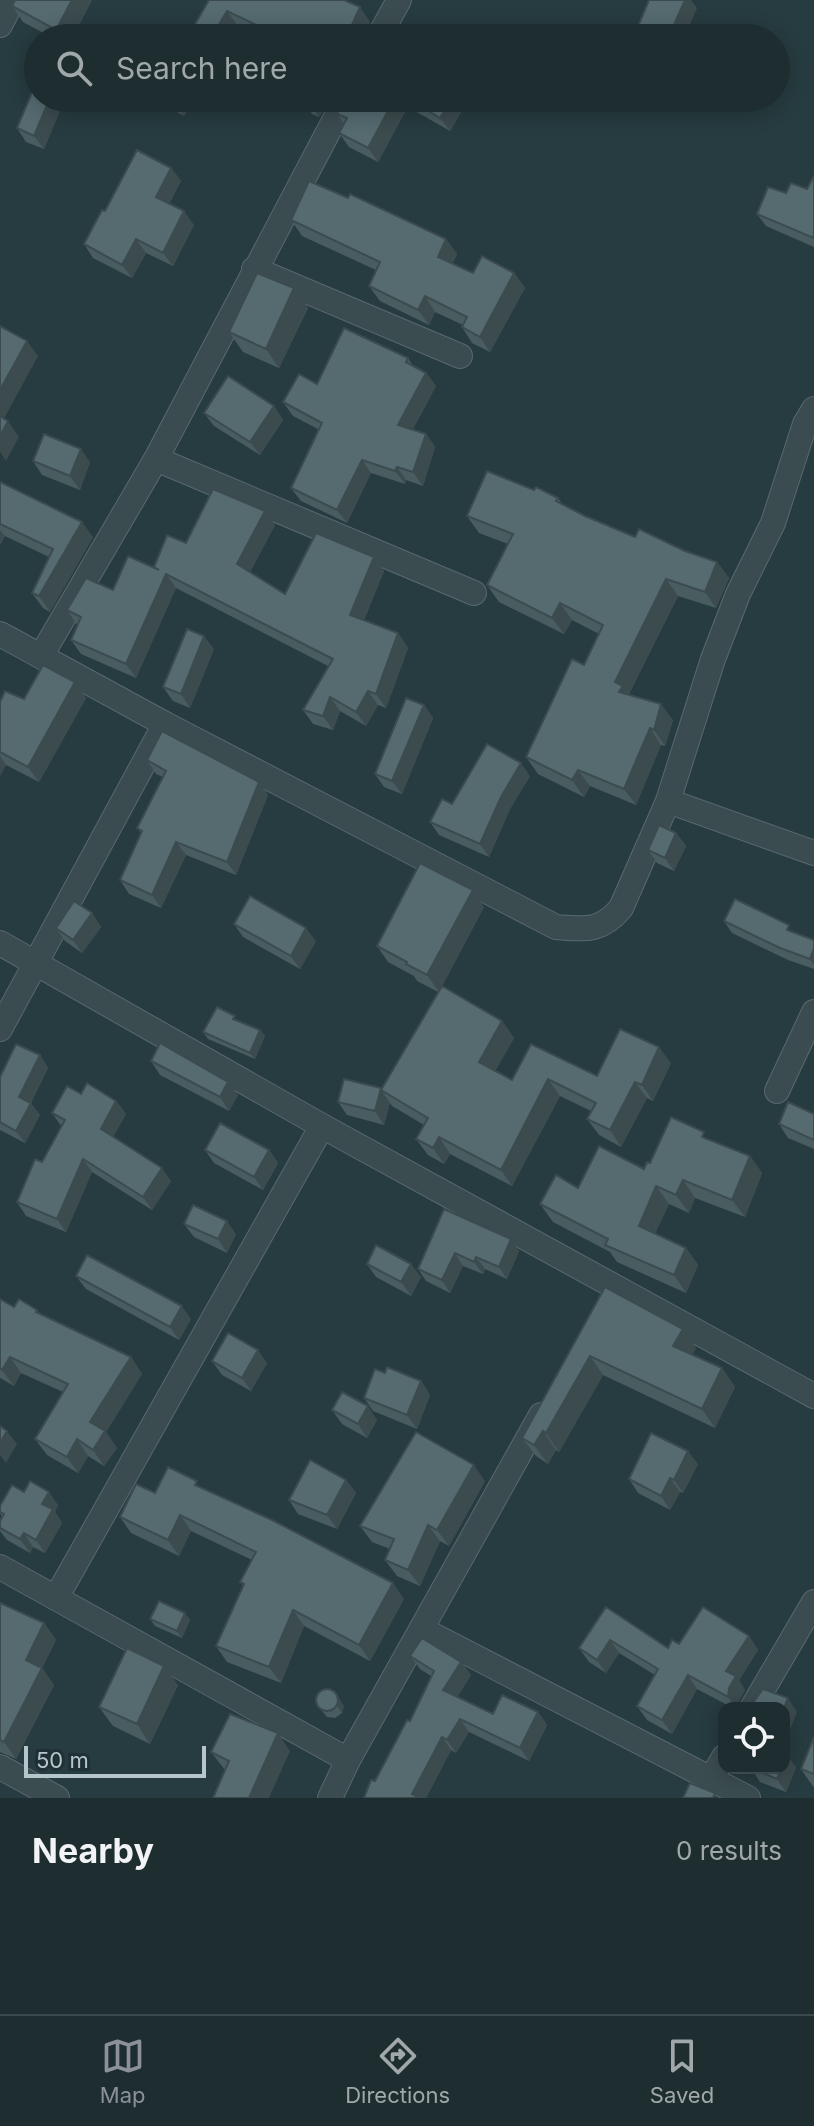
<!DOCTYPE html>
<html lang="en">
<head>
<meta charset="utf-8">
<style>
	:root { --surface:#1d2d30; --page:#2a393c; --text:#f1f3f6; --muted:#a0a8ab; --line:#3b494c; --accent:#8c9099 }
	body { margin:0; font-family:Inter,sans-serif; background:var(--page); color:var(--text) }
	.controls { position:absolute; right:24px; bottom:24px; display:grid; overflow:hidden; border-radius:16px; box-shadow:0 4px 20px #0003 }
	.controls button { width:72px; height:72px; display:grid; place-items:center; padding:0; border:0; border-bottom:2px solid var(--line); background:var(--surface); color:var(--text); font:40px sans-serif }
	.scale { position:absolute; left:24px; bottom:20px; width:182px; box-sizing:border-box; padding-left:8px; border:4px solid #b7c6ca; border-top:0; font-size:22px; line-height:28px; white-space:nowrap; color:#b7c6ca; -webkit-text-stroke:6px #203135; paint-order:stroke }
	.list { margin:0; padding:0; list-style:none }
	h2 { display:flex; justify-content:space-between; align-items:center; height:104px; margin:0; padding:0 32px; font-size:34px }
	h2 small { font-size:26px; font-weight:400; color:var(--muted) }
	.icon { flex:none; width:44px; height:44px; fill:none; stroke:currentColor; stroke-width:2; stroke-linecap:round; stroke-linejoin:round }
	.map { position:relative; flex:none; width:814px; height:1798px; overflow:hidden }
	.search { position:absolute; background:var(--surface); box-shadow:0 4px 20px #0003; left:24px; right:24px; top:24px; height:88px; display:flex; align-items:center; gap:20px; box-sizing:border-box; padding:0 28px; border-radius:44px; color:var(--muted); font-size:30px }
	.sheet { height:216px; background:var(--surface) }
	nav { display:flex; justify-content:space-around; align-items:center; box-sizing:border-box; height:112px; border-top:2px solid var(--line); background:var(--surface); font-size:22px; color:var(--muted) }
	nav a { display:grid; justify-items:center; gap:4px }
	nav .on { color:var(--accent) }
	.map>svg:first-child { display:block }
</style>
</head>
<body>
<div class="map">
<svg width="814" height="1798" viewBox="0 0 814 1798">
	<rect width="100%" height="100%" fill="#273c40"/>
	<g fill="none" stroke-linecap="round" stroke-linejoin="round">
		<defs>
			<g id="minor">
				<path d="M0 25 13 0"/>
				<path d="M378 38 399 0"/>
				<path d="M254 269 460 356"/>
				<path d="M156 459 474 593"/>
				<path d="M0 634 165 724 0 1029"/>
				<path d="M41 656 156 459 346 98"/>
				<path d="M165 724 556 927C586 929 601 932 621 908L668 801 713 659 738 594 773 523 805 424 814 409"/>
				<path d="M668 801 814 853"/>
				<path d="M0 943 322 1126 814 1396"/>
				<path d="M777 1091 814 1012"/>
				<path d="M0 1567 348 1760"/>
				<path d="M56 1598 322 1126"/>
				<path d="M423 1630 748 1798"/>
				<path d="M752 1708 814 1602"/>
				<path d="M0 1767 57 1798"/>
				<path d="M711 1779 724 1757"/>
				<path d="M330 1798 348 1760 541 1415"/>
			</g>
		</defs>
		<!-- minor casing -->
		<use href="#minor" stroke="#59696d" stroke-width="26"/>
		<!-- minor -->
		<use href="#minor" stroke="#3b4c50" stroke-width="24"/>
	</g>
	<!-- wall -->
	<g fill="#495c60">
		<path d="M15 0H92L72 38H53L23 22 12 6Z"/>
		<path d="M209 0 370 22 363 38H264L237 25Z"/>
		<path d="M38 98H65L44 149 26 142 17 128Z"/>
		<path d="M161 98H195L184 116 167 106Z"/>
		<path d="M303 98H331L319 117 312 114 302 100Z"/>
		<path d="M395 98H460L465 105 450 131 401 103 406 110 378 162 349 147 339 133 344 124 337 114Z"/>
		<path d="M171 168 181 181 169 204 194 225 173 266 146 253 132 278 93 258 84 244 105 211Z"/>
		<path d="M814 176V247L766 226 757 214 807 189Z"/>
		<path d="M291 220 446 239 457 254 452 264 473 273H514L525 288 490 352 472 343 462 327 463 325 435 312 429 325 380 301 369 286 376 270 302 236Z"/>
		<path d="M294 288 308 308 279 368 243 352 229 332Z"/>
		<path d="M408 358 413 366 426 373 436 386 413 429 426 434 435 447 423 486 406 480 405 484 371 473 347 523 301 501 291 488 318 429 293 416 283 402 317 384Z"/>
		<path d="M274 406 283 420 260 455 214 426 204 413Z"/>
		<path d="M33 461 90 462 80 490 42 475Z"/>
		<path d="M0 482 93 537 50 612 43 608 32 593 49 557 5 536 0 545Z"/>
		<path d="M534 490 558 498 563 505 585 516 635 537 685 551 717 562 729 578 716 608 678 596 629 694 673 720 665 746 661 745 636 805 590 786 584 797 538 774 526 757 584 665 599 634 572 620 564 634 499 602 487 585 508 544 479 533 467 516Z"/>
		<path d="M265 511 275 525 250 572 285 594 374 557 384 571 364 620 398 633 408 648 386 708 378 705 366 726 340 711 333 730 313 724 303 710 328 666 176 588 136 678 81 654 71 640 77 625 67 610 113 590 154 568 186 543Z"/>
		<path d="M214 649 190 708 173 701 163 687Z"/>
		<path d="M86 698 39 782 6 765 0 776V702L24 699Z"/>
		<path d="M424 705 433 718 402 794 384 787 375 774Z"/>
		<path d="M147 760 259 782 268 795 236 875 186 855 161 908 129 894 120 880 141 833 137 828 163 777 156 774Z"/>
		<path d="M530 776 510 809 489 857 439 835 430 822 452 804Z"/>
		<path d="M676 833 686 846 674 871 657 863 648 850Z"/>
		<path d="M484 907 442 986 502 1021 514 1038 495 1071 512 1080 597 1076 671 1063 653 1101 647 1098 621 1147 599 1135 587 1119 591 1111 560 1096 512 1186 450 1154 444 1164 428 1155 416 1139 424 1125 392 1106 390 1103 384 1125 347 1115 338 1102 382 1089 438 992 417 981 414 976 388 962 377 946Z"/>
		<path d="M92 913 101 927 82 953 65 941 56 928Z"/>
		<path d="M724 921 795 933 814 940V969L788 960 732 933Z"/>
		<path d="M234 924 316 941 300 969 243 937Z"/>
		<path d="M238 1021 260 1030 265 1036 255 1059 208 1039 203 1032Z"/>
		<path d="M40 1055 48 1068 31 1103 40 1115 25 1143 0 1130V1077Z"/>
		<path d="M151 1061 238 1095 229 1111 160 1075Z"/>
		<path d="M81 1094 116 1101 126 1114 113 1137 171 1181 152 1210 92 1172 66 1232 26 1216 17 1202 42 1162 62 1127 52 1113Z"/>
		<path d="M814 1114V1149L788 1138 779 1124Z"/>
		<path d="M710 1140 750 1156 762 1173 745 1217 695 1198 689 1213 669 1204 655 1233 686 1248 698 1265 686 1293 617 1262 610 1252 553 1222 540 1204 578 1188 644 1169 650 1163Z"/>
		<path d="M205 1150H269L278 1163 263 1190 214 1163Z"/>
		<path d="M444 1209 519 1251 507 1279 485 1269 483 1274 463 1266 450 1293 426 1281 418 1269Z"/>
		<path d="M184 1224 236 1234 227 1253 194 1237Z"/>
		<path d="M367 1264 421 1277 411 1296 376 1277Z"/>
		<path d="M76 1276 191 1319 179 1340 86 1289Z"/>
		<path d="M605 1287 696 1348 692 1355 722 1368 735 1387 715 1428 603 1375 559 1452 556 1450 548 1464 536 1456 522 1438Z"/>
		<path d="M0 1299 14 1307 37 1310 40 1314 131 1357 142 1374 106 1432 117 1448 104 1466 88 1456 78 1473 47 1455 35 1439 63 1392 21 1373 14 1386 0 1378Z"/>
		<path d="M212 1361 267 1363 251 1391 222 1375Z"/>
		<path d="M385 1373 421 1381 430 1395 417 1429 373 1411 364 1398Z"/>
		<path d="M332 1410 377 1420 367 1438 342 1424Z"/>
		<path d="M698 1464 683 1493 680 1492 670 1510 638 1493 629 1479Z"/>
		<path d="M346 1480 356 1493 337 1529 298 1514 289 1500Z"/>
		<path d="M485 1481 449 1546 440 1541 420 1586 397 1576 385 1560 390 1549 372 1542 360 1526Z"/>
		<path d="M202 1488 404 1599 370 1661 304 1626 281 1683 227 1662 216 1646 243 1586 240 1582 252 1560 191 1531 179 1556 131 1533 120 1517 155 1493Z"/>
		<path d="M24 1492 58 1505 55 1512 62 1523 45 1553 33 1547 30 1553 7 1540 0 1531V1521L2 1517 0 1513V1506Z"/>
		<path d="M0 1603 44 1623 56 1640 42 1668 54 1685 16 1759 0 1752Z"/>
		<path d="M606 1607 668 1648 679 1644 749 1636 758 1650 739 1680 745 1690 739 1701 738 1708H733L697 1689 672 1734 647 1720 637 1706 655 1675 619 1653 606 1673 589 1662 579 1648Z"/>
		<path d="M150 1619 190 1620 182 1638 155 1626Z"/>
		<path d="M410 1656 461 1662 471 1675 457 1697 493 1714 538 1712 547 1725 529 1761 469 1732 456 1753 451 1750 426 1798H364L410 1721 431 1676 420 1669Z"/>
		<path d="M178 1685 150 1744 113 1726 99 1707Z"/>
		<path d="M316 1704 344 1706 342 1713 335 1718 327 1717Z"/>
		<path d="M814 1737V1788L801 1769Z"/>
		<path d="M290 1751 225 1770 211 1752Z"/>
		<path d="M796 1767 786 1792 760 1782 751 1768Z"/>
	</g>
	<!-- shaded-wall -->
	<g fill="#3c4b4e">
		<path d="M72 0H92L72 38H62L56 30Z"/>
		<path d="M685 0H691L697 8 684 38H668Z"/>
		<path d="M360 7 370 22 363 38H346Z"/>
		<path d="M227 11 237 25 229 38H211Z"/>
		<path d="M50 98H65L44 149 34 136Z"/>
		<path d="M176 98H195L184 116 174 101Z"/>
		<path d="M312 98H331L319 117 309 103Z"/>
		<path d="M395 98H398L406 110 378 162 368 148Z"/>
		<path d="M452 98H460L465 105 450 131 440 118Z"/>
		<path d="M171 168 181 181 165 211 156 197Z"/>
		<path d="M184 211 194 225 173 266 163 253Z"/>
		<path d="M136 239 146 253 132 278 122 265Z"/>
		<path d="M446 239 457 254 448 272 438 257Z"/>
		<path d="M514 273 525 288 490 352 480 337Z"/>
		<path d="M294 288 308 308 279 368 266 349Z"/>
		<path d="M425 296 435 312 429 325 418 310Z"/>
		<path d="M27 341 38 356 0 426V390Z"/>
		<path d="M426 373 436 386 408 438 398 425Z"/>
		<path d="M274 406 283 420 260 455 250 442Z"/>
		<path d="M8 421 19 437 6 461 0 452V436Z"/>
		<path d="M426 434 435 447 423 486 413 472Z"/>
		<path d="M81 449 90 462 80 490 70 476Z"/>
		<path d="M362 460 371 473 347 523 337 510Z"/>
		<path d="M397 467 406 480 405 484 395 471Z"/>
		<path d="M265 511 275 525 247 578 237 564Z"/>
		<path d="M82 522 93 537 50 612 39 596Z"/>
		<path d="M0 530 5 536 0 545Z"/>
		<path d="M374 557 384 571 360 629 350 615Z"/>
		<path d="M717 562 729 578 716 608 705 592Z"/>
		<path d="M166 574 176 588 136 678 126 664Z"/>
		<path d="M666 579 678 596 629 694 619 692 615 682Z"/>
		<path d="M560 603 572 620 564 634 552 618Z"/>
		<path d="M398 633 408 648 386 708 376 694Z"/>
		<path d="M204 636 214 649 190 708 181 694Z"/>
		<path d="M75 682 86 698 39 782 28 767Z"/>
		<path d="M368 691 378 705 366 726 356 712Z"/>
		<path d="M330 697 340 711 333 730 323 716Z"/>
		<path d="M661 704 673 720 665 746 654 730Z"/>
		<path d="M424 705 433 718 402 794 392 781Z"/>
		<path d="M650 728 661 745 636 805 624 789Z"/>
		<path d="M0 756 6 765 0 776Z"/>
		<path d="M521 763 530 776 510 809 489 857 480 844 501 797Z"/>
		<path d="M578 770 590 786 584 797 572 780Z"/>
		<path d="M259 782 268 795 236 875 227 862Z"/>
		<path d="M676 833 686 846 674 871 665 858Z"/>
		<path d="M176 842 186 855 161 908 152 895Z"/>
		<path d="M473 890 484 907 439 992 427 975Z"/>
		<path d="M92 913 101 927 82 953 73 940Z"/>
		<path d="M306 928 316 941 300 969 291 956Z"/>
		<path d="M814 948V965L810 959Z"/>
		<path d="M502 1021 514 1038 490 1079 479 1062Z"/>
		<path d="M260 1030 265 1036 255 1059 250 1053Z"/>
		<path d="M659 1047 671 1063 653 1101 642 1085Z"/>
		<path d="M40 1055 48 1068 28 1109 19 1097Z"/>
		<path d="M548 1079 560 1096 512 1186 501 1170Z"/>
		<path d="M228 1082 238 1095 229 1111 220 1097Z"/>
		<path d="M635 1082 647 1098 621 1147 610 1130Z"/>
		<path d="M381 1090 390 1103 384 1125 375 1111Z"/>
		<path d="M116 1101 126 1114 110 1142 101 1129Z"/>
		<path d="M31 1103 40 1115 25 1143 16 1131Z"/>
		<path d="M439 1137 450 1154 444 1164 433 1148Z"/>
		<path d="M269 1150 278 1163 263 1190 254 1177Z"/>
		<path d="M750 1156 762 1173 745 1217 732 1200Z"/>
		<path d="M83 1159 92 1172 66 1232 57 1219Z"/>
		<path d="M162 1168 171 1181 152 1210 143 1197Z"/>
		<path d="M683 1180 695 1198 689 1213 676 1195Z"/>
		<path d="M656 1186 669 1204 651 1243 639 1226Z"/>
		<path d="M227 1221 236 1234 227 1253 218 1239Z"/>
		<path d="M511 1239 519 1251 507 1279 499 1267Z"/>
		<path d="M686 1248 698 1265 686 1293 674 1275Z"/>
		<path d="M455 1253 463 1266 450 1293 442 1280Z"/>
		<path d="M476 1257 485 1269 483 1274 474 1262Z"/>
		<path d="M411 1264 421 1277 411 1296 401 1282Z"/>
		<path d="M182 1306 191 1319 179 1340 170 1327Z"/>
		<path d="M683 1329 696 1348 687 1365 673 1346Z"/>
		<path d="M258 1350 267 1363 251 1391 242 1378Z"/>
		<path d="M590 1356 603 1375 559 1452 546 1433Z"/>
		<path d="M10 1357 21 1373 14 1386 2 1370Z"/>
		<path d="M131 1357 142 1374 106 1432 117 1448 104 1466 93 1450 90 1422Z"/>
		<path d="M722 1368 735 1387 715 1428 702 1409Z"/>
		<path d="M421 1381 430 1395 417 1429 407 1415Z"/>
		<path d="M368 1406 377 1420 367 1438 358 1424Z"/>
		<path d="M7 1431 17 1444 6 1463 0 1455V1443Z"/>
		<path d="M543 1431 556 1450 548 1464 534 1445Z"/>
		<path d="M77 1439 88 1456 78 1473 67 1457Z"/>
		<path d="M688 1451 698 1464 683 1493 674 1480Z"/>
		<path d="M474 1465 485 1481 449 1546 437 1530Z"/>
		<path d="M670 1478 680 1492 670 1510 661 1496Z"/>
		<path d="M346 1480 356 1493 337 1529 327 1515Z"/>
		<path d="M49 1492 58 1505 55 1512 62 1523 45 1553 36 1540 42 1504Z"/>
		<path d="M180 1515 191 1531 179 1556 168 1540Z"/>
		<path d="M428 1525 440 1541 420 1586 408 1570Z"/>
		<path d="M24 1533 33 1547 30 1553 20 1539Z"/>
		<path d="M393 1583 404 1599 370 1661 359 1645Z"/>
		<path d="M293 1610 304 1626 281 1683 269 1667Z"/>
		<path d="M185 1613 190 1620 182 1638 177 1631Z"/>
		<path d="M44 1623 56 1640 42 1668 54 1685 16 1759 4 1742 26 1660Z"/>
		<path d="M749 1636 758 1650 739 1680 745 1690 739 1701 738 1708H736L728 1697 726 1671Z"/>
		<path d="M610 1640 619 1653 606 1673 597 1660Z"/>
		<path d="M461 1662 471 1675 453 1704 443 1690Z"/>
		<path d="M164 1666 178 1685 150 1744 137 1724Z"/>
		<path d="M688 1675 697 1689 672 1734 662 1720Z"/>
		<path d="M333 1689 344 1706 342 1713 337 1706Z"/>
		<path d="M788 1698 797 1712 784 1746V1708Z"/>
		<path d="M538 1712 547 1725 529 1761 520 1748Z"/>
		<path d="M460 1719 469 1732 456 1753 447 1740Z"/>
		<path d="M278 1733 290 1751 269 1798H249Z"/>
		<path d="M442 1737 451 1750 426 1798H415L412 1794Z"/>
		<path d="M786 1753 796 1767 786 1792 777 1779 781 1768H784V1759Z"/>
	</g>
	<!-- building -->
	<g fill="#556b70" stroke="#3c4b4e" stroke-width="2">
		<path d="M15 0H72L56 30 12 6Z"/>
		<path d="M209 0H344L360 7 346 38H284L227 11 211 38H187Z"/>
		<path d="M649 0H685L668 38H633Z"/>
		<path d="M38 78V98H50L34 136 17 128Z"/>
		<path d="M303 98H312L309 103 302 100Z"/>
		<path d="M345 98H395L368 148 339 133 347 118 337 114Z"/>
		<path d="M407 98H452L440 118Z"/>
		<path d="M137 150 171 168 156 197 184 211 163 253 136 239 122 265 84 244 102 210 105 211Z"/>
		<path d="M814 176V238L757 214 768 187 786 193 791 183 807 189Z"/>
		<path d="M309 181 348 198 350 194 446 239 438 257 473 273 482 256 514 273 480 337 462 327 467 317 425 296 418 310 369 286 380 262 291 220Z"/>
		<path d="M257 273 294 288 266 349 229 332Z"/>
		<path d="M0 326 27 341 0 390Z"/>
		<path d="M344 328 408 358 406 362 426 373 398 425 426 434 413 472 397 467 395 471 362 460 337 510 291 488 322 423 283 402 299 374 317 384Z"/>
		<path d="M228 376 274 406 250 442 204 413Z"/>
		<path d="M0 416 8 421 0 436Z"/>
		<path d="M44 434 81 449 70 476 33 461Z"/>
		<path d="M487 471 534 490 536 487 558 498 556 501 585 516 635 537 639 529 685 551 717 562 705 592 666 579 615 682 623 686 619 692 661 704 654 730 650 728 624 789 578 770 572 780 526 757 572 659 584 665 603 625 560 603 552 618 487 585 513 534 467 516Z"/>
		<path d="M0 482 82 522 39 596 32 593 53 549 0 524Z"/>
		<path d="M213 489 265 511 237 564 285 594 316 533 374 557 350 615 398 633 376 694 368 691 356 712 330 697 323 716 303 710 333 659 166 574 126 664 71 640 81 617 67 610 86 578 113 590 128 556 159 570 154 567 167 535 186 543Z"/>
		<path d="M187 629 204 636 181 694 163 687Z"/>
		<path d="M43 665 75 682 28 767 0 752V702L5 691 24 699Z"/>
		<path d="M406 698 424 705 392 781 375 774Z"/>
		<path d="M162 731 259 782 227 862 176 842 152 895 120 880 142 831 137 828 166 771 147 760Z"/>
		<path d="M487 744 521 763 501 797 480 844 430 822 442 799 452 804Z"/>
		<path d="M659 825 676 833 665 858 648 850Z"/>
		<path d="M420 863 473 890 427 975 406 964 407 962 377 946Z"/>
		<path d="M250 896 306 928 291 956 234 924Z"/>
		<path d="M735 899 789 925 787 930 814 940V948L810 959 780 948 724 921Z"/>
		<path d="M74 901 92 913 73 940 56 928Z"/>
		<path d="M442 986 502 1021 479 1062 512 1080 531 1044 597 1076 620 1029 659 1047 642 1085 635 1082 610 1130 587 1119 596 1103 548 1079 501 1170 439 1137 433 1148 416 1139 428 1118 381 1090Z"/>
		<path d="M217 1007 235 1016 233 1019 260 1030 250 1053 203 1032Z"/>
		<path d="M160 1043 228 1082 220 1097 151 1061Z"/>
		<path d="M16 1044 40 1055 19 1097 31 1103 16 1131 0 1122V1077Z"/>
		<path d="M344 1079 381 1088 375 1111 338 1102Z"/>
		<path d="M87 1083 116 1101 101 1129 162 1168 143 1197 83 1159 57 1219 17 1202 35 1159 42 1162 65 1120 52 1113 67 1086 81 1094Z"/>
		<path d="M788 1102 814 1114V1140L779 1124Z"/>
		<path d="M671 1117 704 1132 702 1137 750 1156 732 1200 683 1180 676 1195 656 1186 639 1226 686 1248 674 1275 605 1245 608 1239 540 1204 556 1175 578 1188 599 1146 644 1169 647 1162 650 1163Z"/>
		<path d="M220 1123 269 1150 254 1177 205 1150Z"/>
		<path d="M193 1205 227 1221 218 1239 184 1224Z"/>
		<path d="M444 1209 511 1239 499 1267 476 1257 474 1262 455 1253 442 1280 418 1269Z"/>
		<path d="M376 1245 411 1264 401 1282 367 1264Z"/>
		<path d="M87 1255 182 1306 170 1327 76 1276Z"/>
		<path d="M605 1287 683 1329 673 1346 722 1368 702 1409 590 1356 546 1433 543 1431 534 1445 522 1438Z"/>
		<path d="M0 1299 14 1307 19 1299 37 1310 36 1312 131 1357 90 1422 105 1431 93 1450 77 1439 67 1457 35 1439 68 1384 10 1357 2 1370 0 1368Z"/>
		<path d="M228 1333 258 1350 242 1378 212 1361Z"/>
		<path d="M387 1367 421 1381 407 1415 364 1398 375 1369 385 1373Z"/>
		<path d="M342 1392 368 1406 358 1424 332 1410Z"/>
		<path d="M0 1426 7 1431 0 1443Z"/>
		<path d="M416 1432 474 1465 437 1530 428 1525 408 1570 385 1560 394 1539 360 1526Z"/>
		<path d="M651 1433 688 1451 674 1480 670 1478 661 1496 629 1479Z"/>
		<path d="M310 1460 346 1480 327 1515 289 1500Z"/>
		<path d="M168 1467 197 1481 195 1485 272 1520 393 1583 359 1645 293 1610 269 1667 216 1646 244 1584 240 1582 256 1552 180 1515 168 1540 120 1517 136 1484 155 1493Z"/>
		<path d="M30 1481 49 1492 42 1504 53 1509 36 1540 24 1533 20 1539 0 1528V1521L4 1514 0 1512V1506L12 1485 24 1492Z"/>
		<path d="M159 1601 185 1613 177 1631 150 1619Z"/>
		<path d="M0 1603 44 1623 26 1660 42 1668 4 1742 0 1740Z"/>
		<path d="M606 1607 668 1648 672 1640 679 1644 703 1607 749 1636 726 1671 736 1676 729 1688 728 1697 688 1675 662 1720 637 1706 658 1669 610 1640 597 1660 579 1648Z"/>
		<path d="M422 1638 461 1662 443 1690 493 1714 502 1695 538 1712 520 1748 460 1719 447 1740 442 1737 412 1794 420 1798H364L371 1780 375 1781 407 1720 410 1721 434 1671 410 1656Z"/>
		<path d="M127 1648 164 1666 137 1724 99 1707Z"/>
		<circle cx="327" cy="1700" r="11"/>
		<path d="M763 1689 788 1698 784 1708H749Z"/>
		<path d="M230 1714 278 1733 249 1798H213L229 1761 211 1752Z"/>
		<path d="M814 1737V1774L801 1769Z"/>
		<path d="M751 1768H781L777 1779Z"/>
		<path d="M690 1783 715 1793 713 1798H683Z"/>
	</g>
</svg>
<div class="controls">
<button><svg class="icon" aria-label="locate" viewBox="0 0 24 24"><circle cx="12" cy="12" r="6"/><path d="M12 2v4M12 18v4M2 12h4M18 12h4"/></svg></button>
</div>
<div class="scale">50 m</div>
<div class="search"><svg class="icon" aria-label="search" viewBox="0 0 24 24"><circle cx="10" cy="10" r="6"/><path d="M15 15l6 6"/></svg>Search here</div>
</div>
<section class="sheet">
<h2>Nearby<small>0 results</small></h2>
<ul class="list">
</ul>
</section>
<nav>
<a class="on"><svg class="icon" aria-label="map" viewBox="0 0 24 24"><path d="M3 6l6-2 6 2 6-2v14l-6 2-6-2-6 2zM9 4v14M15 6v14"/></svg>Map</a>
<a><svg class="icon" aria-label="directions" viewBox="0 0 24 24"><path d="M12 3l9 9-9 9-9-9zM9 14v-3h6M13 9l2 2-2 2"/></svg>Directions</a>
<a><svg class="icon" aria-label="saved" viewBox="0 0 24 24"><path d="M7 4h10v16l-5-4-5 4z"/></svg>Saved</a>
</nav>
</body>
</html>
